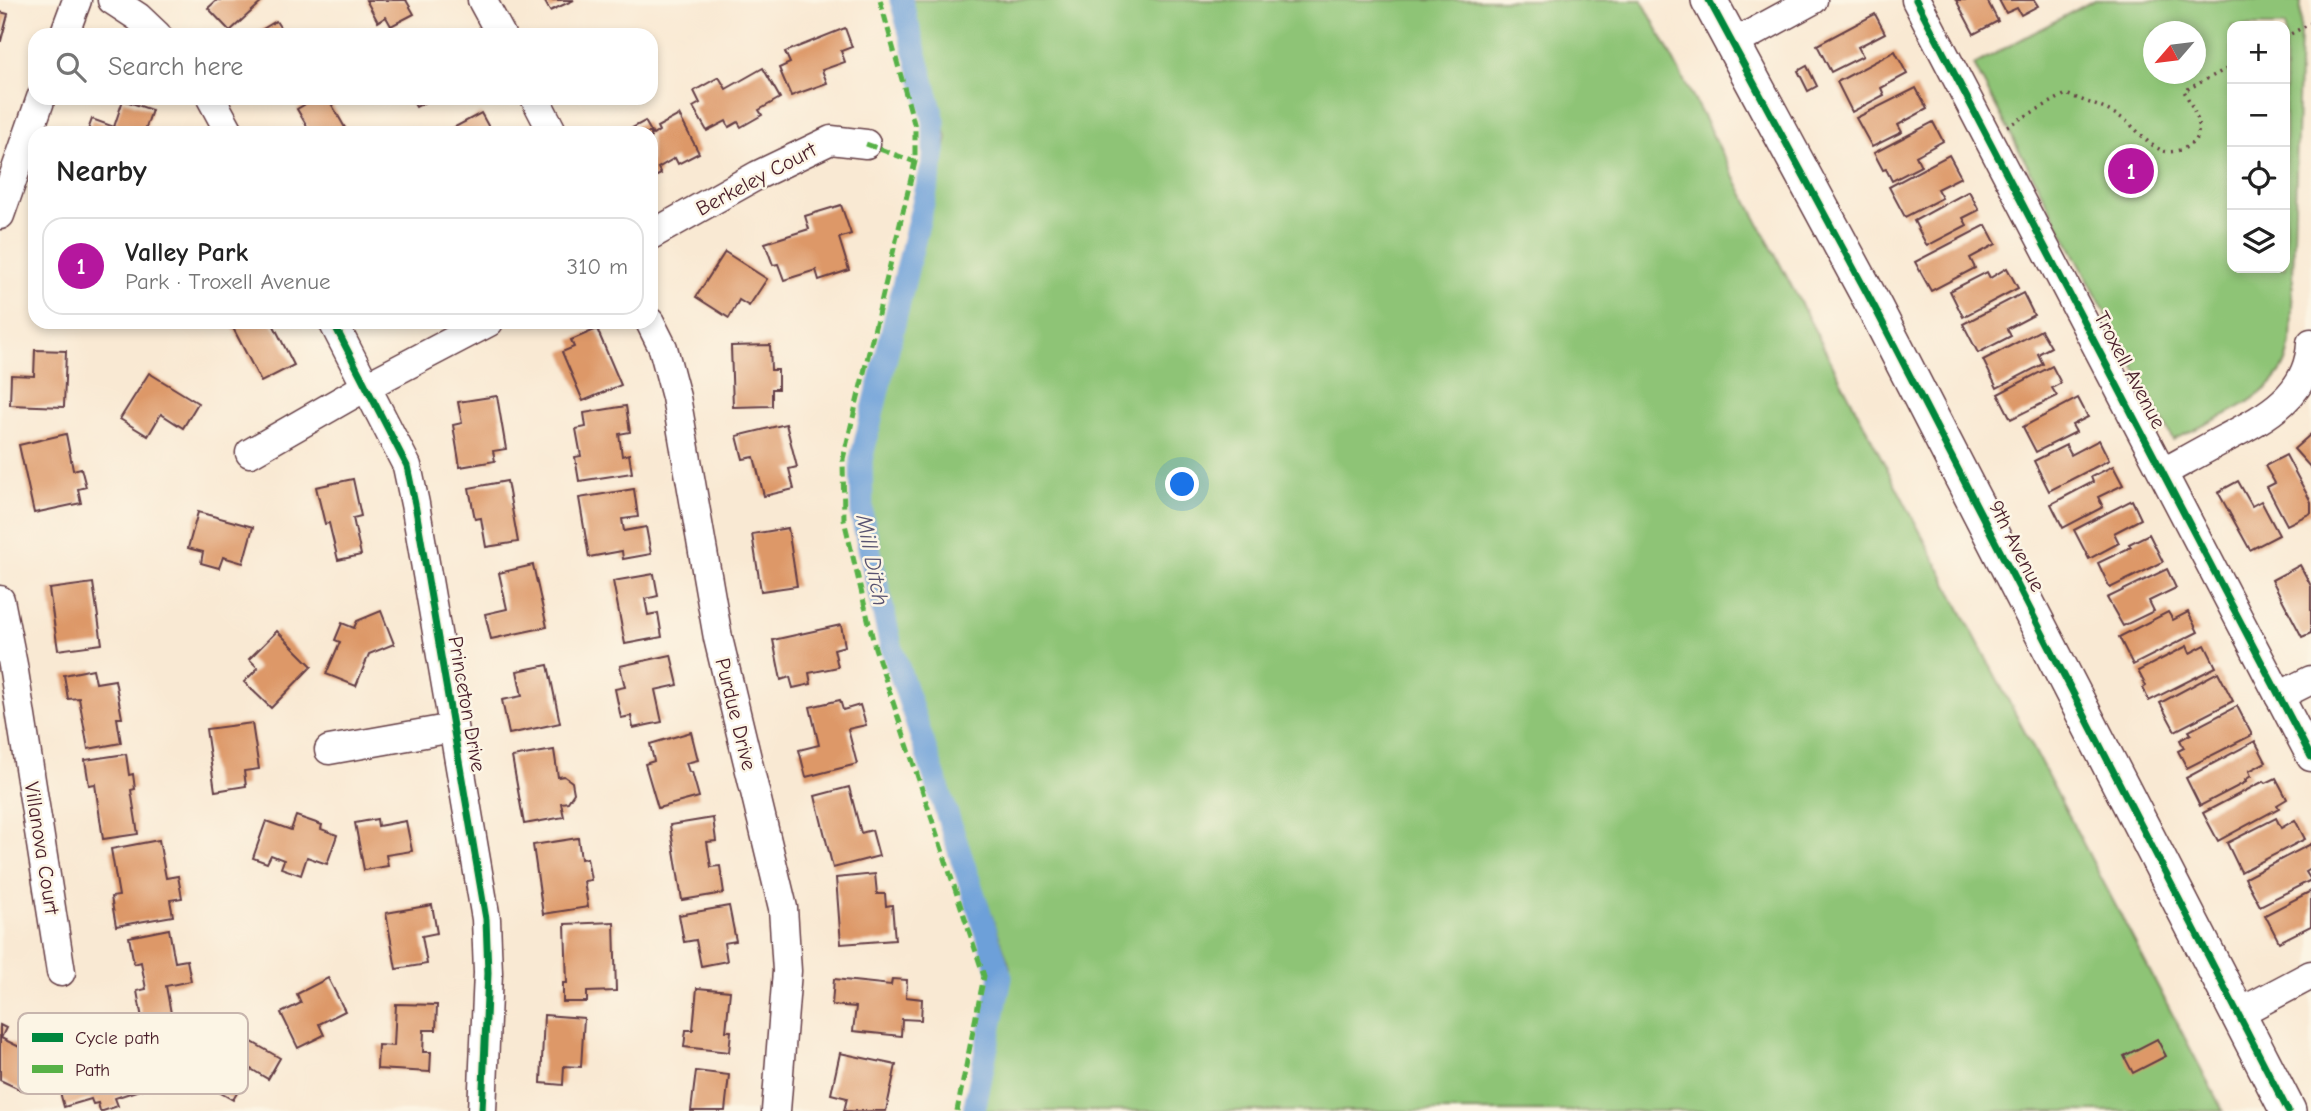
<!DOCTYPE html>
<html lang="en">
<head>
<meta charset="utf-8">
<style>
	:root { --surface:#fff; --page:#f2f2f2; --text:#222; --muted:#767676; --line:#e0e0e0; --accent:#b5179e }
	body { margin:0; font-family:"Comic Neue",sans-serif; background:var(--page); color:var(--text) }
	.controls { position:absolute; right:21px; top:21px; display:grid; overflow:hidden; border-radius:14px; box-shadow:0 4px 10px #0003 }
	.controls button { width:63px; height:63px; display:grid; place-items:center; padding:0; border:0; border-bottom:2px solid var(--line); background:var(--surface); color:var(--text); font:35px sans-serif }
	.compass { position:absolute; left:2143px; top:21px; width:63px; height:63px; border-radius:50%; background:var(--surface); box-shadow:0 4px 10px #0003; rotate:242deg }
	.you { position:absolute; left:1183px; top:485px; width:24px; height:24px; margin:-18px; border:5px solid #fff; border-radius:50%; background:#1a73e8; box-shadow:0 0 0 10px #1a73e833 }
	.badge { display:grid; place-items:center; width:46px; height:46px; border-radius:50%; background:var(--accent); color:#fff; font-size:23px; font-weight:700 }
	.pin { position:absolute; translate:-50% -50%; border:4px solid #fff; box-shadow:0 2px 7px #0006 }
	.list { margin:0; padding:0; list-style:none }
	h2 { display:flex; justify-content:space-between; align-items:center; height:91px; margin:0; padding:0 28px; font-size:30px }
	h2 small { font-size:23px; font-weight:400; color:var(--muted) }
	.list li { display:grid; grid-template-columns:46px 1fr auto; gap:21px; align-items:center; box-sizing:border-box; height:98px; margin:0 14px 14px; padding:0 14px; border:2px solid var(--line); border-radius:21px }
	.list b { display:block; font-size:26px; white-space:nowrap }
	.list p { margin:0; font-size:23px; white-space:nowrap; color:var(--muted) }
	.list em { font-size:23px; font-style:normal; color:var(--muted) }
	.icon { flex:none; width:38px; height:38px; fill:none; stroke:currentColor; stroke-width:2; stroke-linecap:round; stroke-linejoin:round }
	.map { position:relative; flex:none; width:2311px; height:1111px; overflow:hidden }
	.search { position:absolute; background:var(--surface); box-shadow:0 4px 10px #0003; left:28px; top:28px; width:630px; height:77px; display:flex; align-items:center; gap:18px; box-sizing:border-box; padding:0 24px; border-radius:21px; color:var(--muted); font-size:26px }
	.panel { position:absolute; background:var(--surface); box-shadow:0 4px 10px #0003; left:28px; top:126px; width:630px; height:203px; border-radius:21px }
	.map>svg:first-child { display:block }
</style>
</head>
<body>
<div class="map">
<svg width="2311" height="1111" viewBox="0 0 2311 1111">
	<rect width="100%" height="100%" fill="#fcf5e5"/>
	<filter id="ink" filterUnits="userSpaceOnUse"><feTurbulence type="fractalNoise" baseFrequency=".0143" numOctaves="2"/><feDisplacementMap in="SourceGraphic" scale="14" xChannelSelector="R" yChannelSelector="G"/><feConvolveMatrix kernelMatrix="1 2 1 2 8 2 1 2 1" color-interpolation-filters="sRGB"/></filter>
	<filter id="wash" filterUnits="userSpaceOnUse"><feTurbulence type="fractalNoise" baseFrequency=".00686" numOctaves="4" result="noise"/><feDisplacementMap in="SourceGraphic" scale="28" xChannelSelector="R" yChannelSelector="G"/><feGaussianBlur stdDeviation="1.57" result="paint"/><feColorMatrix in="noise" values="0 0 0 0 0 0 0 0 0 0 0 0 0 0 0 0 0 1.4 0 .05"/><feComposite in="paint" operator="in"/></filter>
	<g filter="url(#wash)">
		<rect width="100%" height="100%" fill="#f9e9d3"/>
		<!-- green -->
		<g fill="#8ec476" stroke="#6c7250" stroke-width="2" fill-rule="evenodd">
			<path d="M909 0H1642L2223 1111H980L1010 967 894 639 869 516 868 469 947 138Z"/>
			<path d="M2094 0H2301L2291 343C2289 350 2288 358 2285 364 2269 401 2208 422 2173 440L1974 65ZM2232 26H2285V268H2232ZM2154 32H2196V74H2154Z"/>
		</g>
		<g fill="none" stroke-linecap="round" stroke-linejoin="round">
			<!-- canal -->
			<path stroke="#6da0d9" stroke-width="23" d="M901 0 934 121V158L861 460 862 516 891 646 1001 977 974 1111"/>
		</g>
		<g id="blocks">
			<!-- building -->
			<g fill="#dd9868">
				<path d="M217 0H264L230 31 208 8Z"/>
				<path d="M366 0H406L414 14 391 26 386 17 378 22Z"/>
				<path d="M544 0H574L550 11Z"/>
				<path d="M1956 0H1987L1998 21 1974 34Z"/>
				<path d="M1999 0H2034L2038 6 2021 15 2017 8 2006 13Z"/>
				<path d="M0 12 8 14 1 41H0Z"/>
				<path d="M1875 14 1885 33 1858 47 1863 56 1831 72 1817 45Z"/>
				<path d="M276 21 285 35H253Z"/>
				<path d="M845 28 852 47 841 51 845 62 822 70 827 83 791 96 779 68 790 63 785 52Z"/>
				<path d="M1895 51 1907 74 1881 88 1884 95 1852 112 1837 82Z"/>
				<path d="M1807 66 1817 86 1808 91 1798 71Z"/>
				<path d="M763 68 780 98 759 110 762 115 741 127 738 122 729 127 726 121 707 131 693 107 700 103 694 91 719 77 726 89Z"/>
				<path d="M1916 88 1927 109 1898 125 1902 132 1872 147 1856 118Z"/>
				<path d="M316 98H328L348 133H311L297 109Z"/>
				<path d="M411 98H433L416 107Z"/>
				<path d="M123 100 152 110 144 133H87L92 119 114 127Z"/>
				<path d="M481 113 492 133H444Z"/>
				<path d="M679 115 699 153 678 164 675 158 658 168 661 174 651 179V133H623L645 121 653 135 659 131 657 127Z"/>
				<path d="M1933 122 1943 141 1916 156 1921 166 1892 181 1886 169 1883 170 1874 153Z"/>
				<path d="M1949 155 1961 177 1937 189 1942 198 1905 217 1889 187Z"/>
				<path d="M1969 191 1979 210 1963 218 1967 225 1927 246 1914 221Z"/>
				<path d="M841 205 851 234 839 238 849 270 819 280 816 270 784 280 778 264 773 265 765 243 809 229 805 216Z"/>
				<path d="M1986 225 1996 244 1970 258 1975 268 1931 291 1915 262Z"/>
				<path d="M725 252 767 279 749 306 739 300 729 318 696 297Z"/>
				<path d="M2007 268 2018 288 1963 317 1950 291 1987 272 1990 278Z"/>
				<path d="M2023 293 2034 315 2007 329 2011 336 1978 353 1963 324Z"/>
				<path d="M234 322H272L294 365 261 382 231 324Z"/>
				<path d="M597 329 621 385 583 401 562 352 574 347 571 340Z"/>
				<path d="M2041 330 2051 347 2038 354 2043 364 1997 388 1983 360Z"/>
				<path d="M770 345 771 370H778V389H772V406L733 407 731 346Z"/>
				<path d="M35 350 66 351 64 407 10 405 11 375 34 376Z"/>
				<path d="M2052 366 2061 383 2052 388 2057 396 2011 419 1998 394Z"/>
				<path d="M149 373 198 403 183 428 161 414 148 436 120 419Z"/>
				<path d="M497 396 506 449 493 451 495 461 460 467 453 425 462 423 458 402Z"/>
				<path d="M2078 398 2088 417 2072 425 2076 432 2036 452 2023 427Z"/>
				<path d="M626 406 630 432 619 434 622 456 629 454 632 473 579 481 575 457 581 456 576 429 586 427 584 413Z"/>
				<path d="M786 424 797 467 789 469 794 489 764 496 754 457 743 459 737 436Z"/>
				<path d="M66 434 73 470 81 468 86 487 78 489 81 503 34 513 19 445Z"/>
				<path d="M2311 434V468L2294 449Z"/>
				<path d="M2099 440 2109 460 2049 491 2034 461 2066 445 2071 455Z"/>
				<path d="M2286 455 2311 502V513L2287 525 2267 487 2275 483 2265 466Z"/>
				<path d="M2113 466 2123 485 2098 497 2103 507 2063 528 2051 504 2093 482 2091 477Z"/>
				<path d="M353 479 361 516 353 518 361 555 338 560 329 523 325 524 316 487Z"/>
				<path d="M507 481 518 542 486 547 481 518 475 519 469 488Z"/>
				<path d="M2238 481 2252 506 2261 501 2279 535 2250 550 2218 492Z"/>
				<path d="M634 489 638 517 622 519 624 531 646 527 651 554 623 559 622 551 589 557 579 498Z"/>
				<path d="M2132 500 2141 519 2114 533 2119 543 2089 559 2074 530Z"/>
				<path d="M198 512 253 527 243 563 223 557 219 568 201 563 203 552 188 548Z"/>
				<path d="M788 528 797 586 761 591 752 534Z"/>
				<path d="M2149 534 2163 562 2110 588 2098 563 2131 547 2129 544Z"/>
				<path d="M533 565 547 627 491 639 485 614 507 609 499 573Z"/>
				<path d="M2300 565 2311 586V633L2302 637 2272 580Z"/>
				<path d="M2167 569 2176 588 2149 601 2154 611 2123 626 2107 598Z"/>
				<path d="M654 574 658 596 645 599 648 615 658 613 662 637 625 644 613 581Z"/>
				<path d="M93 583 102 644 58 650 49 589Z"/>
				<path d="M381 611 394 644 369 654 356 686 326 674 340 642 335 640 342 623 354 628 357 621Z"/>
				<path d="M2168 612 2173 620 2188 612 2198 632 2133 665 2119 637Z"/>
				<path d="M841 625 845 646 834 649 838 667 809 673 811 684 793 688 790 677 781 680 773 640Z"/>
				<path d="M277 631 312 666 271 708 244 682 258 668 249 659Z"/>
				<path d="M2205 645 2216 667 2149 701 2143 688 2146 686 2138 671 2187 646 2190 653Z"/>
				<path d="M671 655 678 685 655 690 662 722 633 728 631 716 621 718 615 689 625 687 620 666Z"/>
				<path d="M548 665 560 723 509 734 502 700 522 696 517 671Z"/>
				<path d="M93 669 96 683 115 680 122 718H117L121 743 88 749 79 698 68 699 64 675Z"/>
				<path d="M2218 672 2233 701 2175 731 2160 703Z"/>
				<path d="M840 700 843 710 860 705 866 725 848 729 857 764 806 777 799 750 819 745 810 707Z"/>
				<path d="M2237 706 2252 735 2187 768 2178 751 2184 748 2180 740 2191 734 2189 731Z"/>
				<path d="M252 723 259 769 244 771 246 786 215 791 206 729Z"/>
				<path d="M691 732 698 760 686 763 689 772H692L699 797 658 808 645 764 654 761 650 744Z"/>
				<path d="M2255 741 2266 762 2249 771 2251 776 2245 780 2246 782 2200 806 2186 778Z"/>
				<path d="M554 750 558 777 564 776 572 782 574 793 568 802 561 803 564 817 524 824 512 757Z"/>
				<path d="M126 754 129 775 133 774 135 789 131 790 138 834 103 839 95 784 89 785 85 760Z"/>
				<path d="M2276 778 2287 799 2277 805 2279 808 2218 841 2203 813 2264 781 2266 783Z"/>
				<path d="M849 787 861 833 872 830 879 856 833 868 815 796Z"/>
				<path d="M296 816 322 825 321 829 337 835 327 864 307 857 301 875 281 868 284 860 271 855 267 863 253 858 266 821 291 830Z"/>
				<path d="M713 818 716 841 707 842 711 867 720 866 724 893 682 900 670 825Z"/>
				<path d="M2276 818 2281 828 2295 820 2305 839 2241 872 2227 843Z"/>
				<path d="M377 819 378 826 406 821 412 851 386 855 388 866 364 870 355 823Z"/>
				<path d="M578 838 581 859 587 858 591 880 584 881 588 907 543 914 533 845Z"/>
				<path d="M159 840 166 878 178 876 182 898 170 900 173 916 116 926 111 897 119 896 111 849Z"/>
				<path d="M2311 844V869L2306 872 2311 880 2260 906 2245 878Z"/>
				<path d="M875 874 877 894H885L886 906 892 905 895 940 841 944 836 878Z"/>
				<path d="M2311 891V926L2279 942 2265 915Z"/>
				<path d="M432 905 437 933 422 936 427 964 396 969 386 913Z"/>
				<path d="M729 906 736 941 724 943 727 961 701 966 696 940 684 942 679 915Z"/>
				<path d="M614 922 616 991 587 992V1002H563V983H567L565 924Z"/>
				<path d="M169 929 175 962 187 960 191 981 166 986 172 1019 143 1024 137 991 146 989 141 962 134 964 129 937Z"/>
				<path d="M328 978 345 1011 319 1024 324 1035 298 1048 281 1013 301 1003 297 994Z"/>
				<path d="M834 979 891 985 892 979 907 980 906 997 922 999 921 1020 902 1019 901 1036 853 1031 856 1007 832 1005Z"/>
				<path d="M697 988 730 991 726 1031H731L729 1052 684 1047 686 1030H693Z"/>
				<path d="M396 1004 437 1005 436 1030H424L423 1052H431L430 1072 377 1069 378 1045 394 1046Z"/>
				<path d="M544 1015 584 1018 581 1067 564 1066 563 1085 541 1083Z"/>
				<path d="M0 1025 6 1028 1 1038 38 1056 21 1090 0 1080Z"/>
				<path d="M224 1026 280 1058 268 1079 251 1069 233 1100 203 1083 223 1049 214 1044Z"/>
				<path d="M123 1029 142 1089 115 1098 118 1106 103 1111H100L98 1103 93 1104 91 1099 64 1107 57 1081 99 1068 90 1039Z"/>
				<path d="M2157 1039 2166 1056 2133 1073 2124 1056Z"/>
				<path d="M840 1053 896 1065 886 1111H844L847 1098 831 1094Z"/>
				<path d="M696 1071 729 1075 725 1111H691Z"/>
			</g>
		</g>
	</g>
	<g filter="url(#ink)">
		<use href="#blocks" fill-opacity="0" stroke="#643d44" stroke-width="2"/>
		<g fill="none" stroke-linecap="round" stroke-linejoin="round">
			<defs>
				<g id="minor">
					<path d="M112 0 138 17 157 35"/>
					<path d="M482 0 501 35"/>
					<path d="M1916 0 2311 757"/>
					<path d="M64 35 77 0"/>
					<path d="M1734 43 1813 0"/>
					<path d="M211 98 230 133"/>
					<path d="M535 98 553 133"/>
					<path d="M0 215 41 98"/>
					<path d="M651 235 758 175 831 140 866 144"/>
					<path d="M333 322 407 466 415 504 486 919 488 973 482 1111"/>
					<path d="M650 322 663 348 676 397 718 638 783 908 787 971 776 1111"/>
					<path d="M250 453 367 386 489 322"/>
					<path d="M2164 472C2184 461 2205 449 2226 438 2266 417 2309 395 2311 343"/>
					<path d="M0 600 13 665 61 972"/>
					<path d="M2279 696 2311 680"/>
					<path d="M329 750 453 728"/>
					<path d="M2239 1013 2311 975"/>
				</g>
				<path id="major" d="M1709 0 1875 308 2288 1111"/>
			</defs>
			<!-- minor casing -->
			<use href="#minor" stroke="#643d44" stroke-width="31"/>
			<!-- major casing -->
			<use href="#major" stroke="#643d44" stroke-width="38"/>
			<!-- path -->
			<g stroke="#643d44" stroke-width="3.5" stroke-dasharray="2 5" stroke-linecap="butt">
				<path d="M2285 37 2311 23"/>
				<path d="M2007 126 2066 94C2086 102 2108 108 2126 121 2137 129 2146 143 2159 149 2165 153 2173 152 2180 150 2212 138 2195 112 2184 91L2232 66"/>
			</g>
			<!-- minor -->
			<use href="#minor" stroke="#fff" stroke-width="28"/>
			<!-- major -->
			<use href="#major" stroke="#fff" stroke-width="35"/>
			<!-- quiet -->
			<g stroke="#57b146" stroke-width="5" stroke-dasharray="10 5" stroke-linecap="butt">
				<path d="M880 0 915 127V162L843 459 844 520 875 648 984 976 957 1111"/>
				<path d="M866 144 915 162"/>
			</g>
			<defs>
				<g id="cycleway">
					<path d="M1709 0 1875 308 2288 1111"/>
					<path d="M1916 0 2311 757"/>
					<path d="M333 322 407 466 415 504 486 919 488 973 482 1111"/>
				</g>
			</defs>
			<!-- cycleway casing -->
			<use href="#cycleway" stroke="#fcf5e5" stroke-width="11"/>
			<!-- cycleway -->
			<use href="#cycleway" stroke="#00873e" stroke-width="7"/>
		</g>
	</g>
	<g text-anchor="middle" stroke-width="5" stroke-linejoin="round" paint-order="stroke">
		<!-- street labels -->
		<g font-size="21" fill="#4a1f2b" stroke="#fcf5e5">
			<text transform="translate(756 179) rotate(-28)" y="7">Berkeley Court</text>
			<text transform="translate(2130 370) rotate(62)" y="7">Troxell Avenue</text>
			<text transform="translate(2017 546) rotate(63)" y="7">9th Avenue</text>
			<text transform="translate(467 704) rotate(80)" y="7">Princeton Drive</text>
			<text transform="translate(736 714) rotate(76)" y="7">Purdue Drive</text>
			<text transform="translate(42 848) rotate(81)" y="7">Villanova Court</text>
		</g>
		<!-- water labels -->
		<g font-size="23" font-style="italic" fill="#585371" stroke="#fcf5e5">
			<text transform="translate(873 560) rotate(79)" y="8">Mill Ditch</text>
		</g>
	</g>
	<!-- legend -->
	<rect x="18" y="1013" width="230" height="81" rx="10" fill="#fcf5e5" stroke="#c7b5ad" stroke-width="2"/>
	<rect x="32" y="1033" width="31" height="9" fill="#00873e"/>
	<rect x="32" y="1065" width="31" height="8" fill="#57b146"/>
	<g font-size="19" fill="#4a1f2b">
		<text x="75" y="1044">Cycle path</text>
		<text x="75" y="1076">Path</text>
	</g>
</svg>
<div class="controls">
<button>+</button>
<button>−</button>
<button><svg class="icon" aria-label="locate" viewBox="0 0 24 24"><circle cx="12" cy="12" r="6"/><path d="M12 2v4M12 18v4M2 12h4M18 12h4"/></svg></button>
<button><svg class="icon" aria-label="layers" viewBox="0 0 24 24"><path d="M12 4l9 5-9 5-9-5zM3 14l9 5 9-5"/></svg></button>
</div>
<svg class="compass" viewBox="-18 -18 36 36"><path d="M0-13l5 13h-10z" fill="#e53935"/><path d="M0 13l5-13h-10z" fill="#767676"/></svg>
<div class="you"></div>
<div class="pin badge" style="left:2131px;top:171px">1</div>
<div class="search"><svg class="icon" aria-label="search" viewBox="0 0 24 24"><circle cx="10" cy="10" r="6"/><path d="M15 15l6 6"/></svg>Search here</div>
<section class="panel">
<h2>Nearby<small></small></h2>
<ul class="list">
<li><span class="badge">1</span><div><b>Valley Park</b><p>Park · Troxell Avenue</p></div><em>310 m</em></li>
</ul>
</section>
</div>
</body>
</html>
